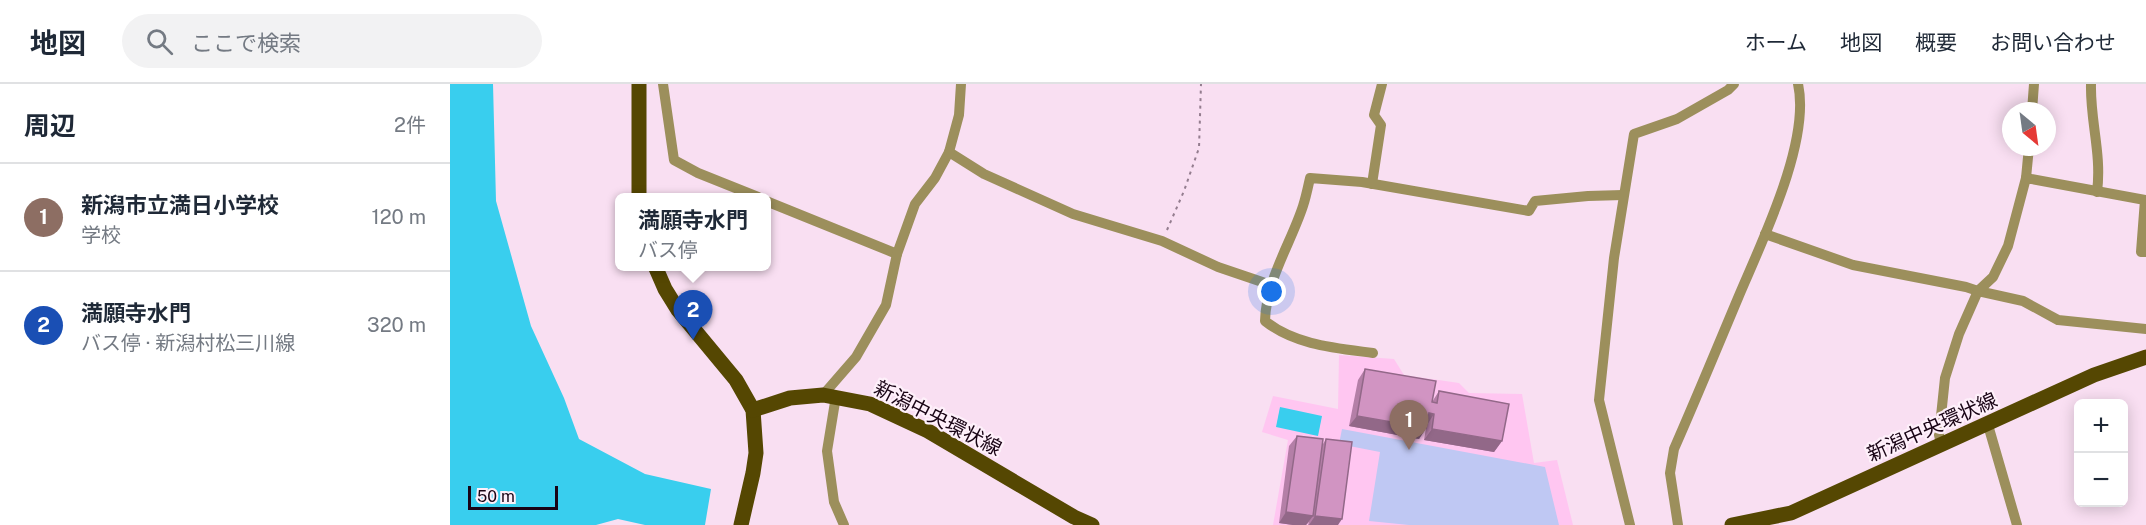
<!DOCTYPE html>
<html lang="ja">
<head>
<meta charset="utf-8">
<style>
	:root { --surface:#fff; --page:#f2f2f3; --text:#1f2937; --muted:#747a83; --line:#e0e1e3; --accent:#7c3aed }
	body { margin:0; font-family:"Public Sans","Noto Sans JP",sans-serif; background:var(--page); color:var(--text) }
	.controls { position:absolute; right:18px; bottom:18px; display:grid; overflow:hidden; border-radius:9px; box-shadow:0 3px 15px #0003 }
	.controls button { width:54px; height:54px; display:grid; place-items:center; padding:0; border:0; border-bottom:2px solid var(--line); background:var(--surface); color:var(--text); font:30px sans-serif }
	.compass { position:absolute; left:1552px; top:18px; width:54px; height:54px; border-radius:50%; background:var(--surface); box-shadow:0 3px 15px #0003; rotate:151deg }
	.scale { position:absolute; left:18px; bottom:15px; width:90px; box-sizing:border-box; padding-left:6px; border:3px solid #190415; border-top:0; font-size:16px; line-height:21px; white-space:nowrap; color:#190415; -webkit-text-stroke:4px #fef0fa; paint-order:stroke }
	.you { position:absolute; left:822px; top:208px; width:21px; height:21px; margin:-15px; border:4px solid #fff; border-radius:50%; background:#1a73e8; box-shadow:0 0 0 9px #1a73e833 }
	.badge { display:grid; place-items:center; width:39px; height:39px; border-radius:50%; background:var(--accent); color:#fff; font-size:20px; font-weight:700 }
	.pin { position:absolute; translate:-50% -50px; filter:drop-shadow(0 2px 3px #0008) }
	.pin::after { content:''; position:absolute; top:32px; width:21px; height:18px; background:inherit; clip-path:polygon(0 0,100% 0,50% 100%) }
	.popup { position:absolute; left:165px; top:109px; width:156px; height:78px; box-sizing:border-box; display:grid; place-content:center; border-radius:9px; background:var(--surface); filter:drop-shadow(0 2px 4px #0005); font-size:20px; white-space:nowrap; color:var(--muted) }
	.popup b { font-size:22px; color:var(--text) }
	.popup::after { content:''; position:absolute; left:50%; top:100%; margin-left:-12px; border:12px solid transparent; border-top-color:var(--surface) }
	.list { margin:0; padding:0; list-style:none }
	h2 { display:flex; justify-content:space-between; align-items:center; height:78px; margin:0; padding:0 24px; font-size:26px }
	h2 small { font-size:20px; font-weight:400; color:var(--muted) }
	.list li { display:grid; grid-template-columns:39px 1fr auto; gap:18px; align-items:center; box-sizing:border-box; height:108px; padding:0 24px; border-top:2px solid var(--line) }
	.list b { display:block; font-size:22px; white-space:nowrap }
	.list p { margin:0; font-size:20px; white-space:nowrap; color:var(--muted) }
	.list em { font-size:20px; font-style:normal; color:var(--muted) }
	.icon { flex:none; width:33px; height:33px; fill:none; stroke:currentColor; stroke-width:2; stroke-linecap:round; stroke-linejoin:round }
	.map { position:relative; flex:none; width:1696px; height:441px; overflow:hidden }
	header { display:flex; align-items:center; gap:36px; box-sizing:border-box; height:84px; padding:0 30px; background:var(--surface); border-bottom:2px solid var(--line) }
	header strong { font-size:28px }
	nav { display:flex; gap:33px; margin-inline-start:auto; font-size:21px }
	.search { width:420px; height:54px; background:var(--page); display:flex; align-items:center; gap:15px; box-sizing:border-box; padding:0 21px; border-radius:33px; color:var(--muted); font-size:22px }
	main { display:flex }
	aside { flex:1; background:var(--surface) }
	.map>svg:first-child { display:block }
</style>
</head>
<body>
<header>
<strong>地図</strong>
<div class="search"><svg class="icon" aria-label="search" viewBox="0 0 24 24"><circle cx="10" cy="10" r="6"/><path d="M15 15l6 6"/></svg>ここで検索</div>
<nav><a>ホーム</a><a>地図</a><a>概要</a><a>お問い合わせ</a></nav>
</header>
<main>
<aside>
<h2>周辺<small>2件</small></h2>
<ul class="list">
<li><span class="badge" style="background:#8d6e63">1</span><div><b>新潟市立満日小学校</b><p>学校</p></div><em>120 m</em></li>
<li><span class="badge" style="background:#1a4fb4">2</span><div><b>満願寺水門</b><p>バス停 · 新潟村松三川線</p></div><em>320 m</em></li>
</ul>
</aside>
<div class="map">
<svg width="1696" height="441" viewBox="0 0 1696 441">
	<rect width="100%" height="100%" fill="#f9dff2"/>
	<!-- built -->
	<path fill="#ffc6f1" d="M889 271 944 275 954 291 1009 299 1019 309 1072 310 1084 379 1107 376 1123 441H823L838 356 812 348 823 312 888 325Z"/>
	<!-- green -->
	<path fill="#bfc8f3" d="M892 345 1095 383 1109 441H959L919 437 930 368 889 360Z"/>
	<!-- water -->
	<g fill="#39ceee">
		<path d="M0 0H43L46 117 81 242 114 314 129 355 195 390 261 405 255 441H195L168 435 146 441H0Z"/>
		<path d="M830 323 872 332 868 352 826 343Z"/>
	</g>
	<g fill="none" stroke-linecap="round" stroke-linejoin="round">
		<!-- path -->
		<path stroke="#947d8f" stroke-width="2" stroke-dasharray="3 4.5" stroke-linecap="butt" d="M717 146 734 107 749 64 751 0"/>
		<!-- street -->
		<g stroke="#9c8f5c" stroke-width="10">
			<path d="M213 0 224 76 248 89 308 113"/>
			<path d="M1641 0C1640 37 1652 70 1647 108"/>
			<path d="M1582 27 1584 0"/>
			<path d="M499 68 534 90 623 130 712 157 768 183 821 201"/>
			<path d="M1576 94 1579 63"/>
			<path d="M922 100 931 41 924 31 932 0"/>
			<path d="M316 117 447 170"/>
			<path d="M1315 150 1403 181 1516 203 1528 207 1573 217 1608 236 1696 245"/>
			<path d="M923 269C885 264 845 261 815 237 816 196 841 159 853 122 856 113 858 103 860 94L912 98 1079 127 1085 117 1138 112 1173 111"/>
			<path d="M373 311 406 273 436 221 447 170 465 120 485 94 499 68 509 31 511 0"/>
			<path d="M386 312 377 367 384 418 394 441"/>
			<path d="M1538 341 1567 441"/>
			<path d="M1491 360 1489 351 1495 294 1509 250 1528 207 1543 193 1558 162 1576 94 1695 116 1691 168H1696"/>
			<path d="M1180 441 1149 316 1164 174 1184 50 1227 35 1278 6 1284 0"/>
			<path d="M1228 441 1220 389 1224 365C1246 315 1267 264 1288 214 1311 159 1361 58 1348 0"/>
		</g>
		<!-- primary -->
		<g stroke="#554702" stroke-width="15">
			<path d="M189 0V113"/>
			<path d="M205 182 215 205 228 226 286 296 303 326 306 369 303 389 291 441"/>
			<path d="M303 326 340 314 373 311 420 320 478 347 624 433 642 441"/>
			<path d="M1282 441 1341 429 1644 291 1696 273"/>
		</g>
	</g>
	<!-- wall -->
	<g fill="#b47fa7">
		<path d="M915 285 982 318 989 307 1052 357 1044 368 974 356 976 344 969 355 899 342 908 296Z"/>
		<path d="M847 352 873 360 876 355 888 441H858L859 438 856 441H843L829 439 839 362Z"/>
	</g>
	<!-- shaded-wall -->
	<g fill="#926888">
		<path d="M979 329 984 330 977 341Z"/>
		<path d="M907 332 976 344 969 355 899 342Z"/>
		<path d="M982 345 1052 357 1044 368 974 356Z"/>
		<path d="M836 428 863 432 856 441H843L829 439Z"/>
		<path d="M865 432 892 435 888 441H859Z"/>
	</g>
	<!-- building -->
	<g fill="#d194c2" stroke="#926888" stroke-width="1.5">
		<path d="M915 285 986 297 982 318 987 319 989 307 1059 320 1052 357 982 345 984 330 979 329 976 344 907 332Z"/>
		<path d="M847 352 873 355 863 432 836 428Z"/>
		<path d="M876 355 902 358 892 435 865 432Z"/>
	</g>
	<g text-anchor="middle" stroke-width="4.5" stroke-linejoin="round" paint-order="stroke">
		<!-- street labels -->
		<g font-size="20" fill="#190415" stroke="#fef0fa">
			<text transform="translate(488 334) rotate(27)" y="7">新潟中央環状線</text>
			<text transform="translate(1482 343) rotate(-24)" y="7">新潟中央環状線</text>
		</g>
	</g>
</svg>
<div class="controls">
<button>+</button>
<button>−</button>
</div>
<svg class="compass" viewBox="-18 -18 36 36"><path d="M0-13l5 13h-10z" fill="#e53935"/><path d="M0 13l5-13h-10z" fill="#747a83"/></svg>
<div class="scale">50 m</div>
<div class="you"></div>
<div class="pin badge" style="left:959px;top:366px;background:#8d6e63">1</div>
<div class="pin badge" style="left:243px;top:256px;background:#1a4fb4">2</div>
<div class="popup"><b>満願寺水門</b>バス停</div>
</div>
</main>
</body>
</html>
